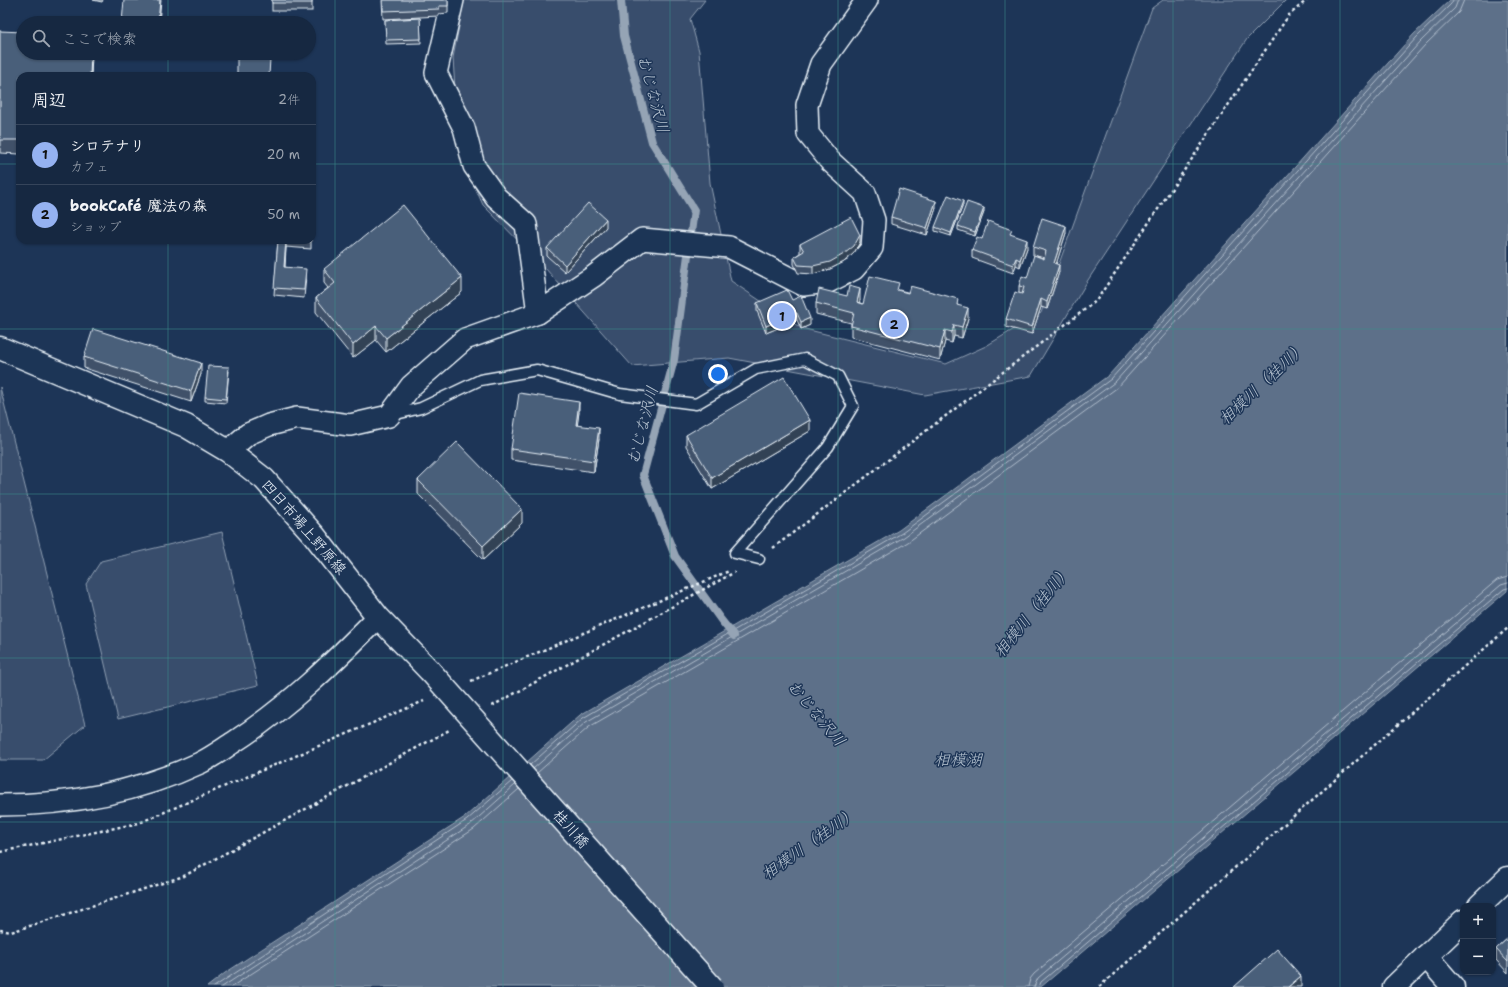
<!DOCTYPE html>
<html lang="ja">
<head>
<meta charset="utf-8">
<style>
	:root { --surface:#162841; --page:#23344c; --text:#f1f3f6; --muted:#9ea6b1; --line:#35445a; --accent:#95b2f1 }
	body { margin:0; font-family:"Shantell Sans","Klee One",sans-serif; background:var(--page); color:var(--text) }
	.controls { position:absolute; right:12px; bottom:12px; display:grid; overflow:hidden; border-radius:8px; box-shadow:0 1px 3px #0004 }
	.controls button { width:36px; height:36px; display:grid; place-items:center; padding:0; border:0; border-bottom:1px solid var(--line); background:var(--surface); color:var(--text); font:20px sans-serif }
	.you { position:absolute; left:718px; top:374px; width:14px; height:14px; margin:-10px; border:3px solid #fff; border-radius:50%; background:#1a73e8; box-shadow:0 0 0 6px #1a73e833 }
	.badge { display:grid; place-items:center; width:26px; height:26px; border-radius:50%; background:var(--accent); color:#111; font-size:13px; font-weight:700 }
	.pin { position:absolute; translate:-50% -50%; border:2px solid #fff; box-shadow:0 1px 4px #0006 }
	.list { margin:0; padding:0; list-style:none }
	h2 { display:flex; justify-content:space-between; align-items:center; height:52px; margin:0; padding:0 16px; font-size:17px }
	h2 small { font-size:13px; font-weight:400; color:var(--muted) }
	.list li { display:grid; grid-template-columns:26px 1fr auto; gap:12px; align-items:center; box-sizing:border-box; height:60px; padding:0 16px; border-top:1px solid var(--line) }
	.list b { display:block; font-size:15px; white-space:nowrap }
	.list p { margin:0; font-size:13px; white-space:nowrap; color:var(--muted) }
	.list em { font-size:13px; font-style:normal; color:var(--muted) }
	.icon { flex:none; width:22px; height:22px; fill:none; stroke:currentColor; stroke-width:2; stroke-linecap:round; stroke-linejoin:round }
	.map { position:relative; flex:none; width:1508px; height:987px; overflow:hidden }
	.search { position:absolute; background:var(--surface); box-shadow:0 1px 3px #0004; left:16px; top:16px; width:300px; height:44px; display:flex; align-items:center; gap:10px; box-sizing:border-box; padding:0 14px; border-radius:22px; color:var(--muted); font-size:15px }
	.panel { position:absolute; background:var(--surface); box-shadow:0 1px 3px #0004; left:16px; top:72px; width:300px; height:172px; border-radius:12px }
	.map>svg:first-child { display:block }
</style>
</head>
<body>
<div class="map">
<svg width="1508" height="987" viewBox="0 0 1508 987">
	<rect width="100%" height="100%" fill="#1d3557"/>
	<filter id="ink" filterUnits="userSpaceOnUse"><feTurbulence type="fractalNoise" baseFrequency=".025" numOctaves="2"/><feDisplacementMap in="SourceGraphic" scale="8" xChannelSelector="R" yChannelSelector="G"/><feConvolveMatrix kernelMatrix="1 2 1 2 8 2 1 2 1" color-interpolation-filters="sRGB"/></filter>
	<g filter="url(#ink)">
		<!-- green -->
		<g fill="#374d6c" stroke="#909fb2">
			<path d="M464 0H705L690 19 699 51 710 183 731 281 801 328 946 364 986 346 1041 313 1152 8 1163 0H1286L1247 39 1088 280 1031 376 925 395 729 358 632 366 545 268 483 205 459 152 453 58Z"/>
			<path d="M0 387 85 725 43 760H0Z"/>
			<path d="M222 532 258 685 118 719 86 584 101 561Z"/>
		</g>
		<!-- water -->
		<path fill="#5d7089" stroke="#95a4b5" d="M1450 0H1508L1507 591 1041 987H207L225 973 465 817 580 715 899 530 1109 375 1414 34Z"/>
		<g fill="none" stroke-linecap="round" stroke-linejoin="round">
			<!-- shore -->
			<g stroke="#b0bdcc" stroke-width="1">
				<path d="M530 765 583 718 902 533 1111 379 1417 37 1451 4 1453 0"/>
				<path d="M533 769 586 722 904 537 1115 382 1421 41 1455 8 1458 0"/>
				<path d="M537 773 589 727 908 542 1118 387 1425 45 1459 12 1464 0"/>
				<path d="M214 987 467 820 512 781"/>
				<path d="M222 987 470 825 515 785"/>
				<path d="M231 987 474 829 519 789"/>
				<path d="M1028 987 1030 979 1034 974 1497 580 1508 577"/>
				<path d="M1034 987 1038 978 1501 585 1508 583"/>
				<path d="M1039 987 1041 982 1504 589 1508 588"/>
			</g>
			<!-- stream -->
			<path stroke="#95a4b5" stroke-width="8" d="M621 0 624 36 652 142 694 210 674 360 643 475 675 556 721 620 734 636"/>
			<defs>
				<path id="lane" d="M392 415 421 408 480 380 537 370 620 394 696 404 756 369 805 359 838 376 853 406 828 447 735 553 759 559"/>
				<g id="street">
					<path d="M453 0 436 73 464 128 474 166 496 197 526 224 538 313"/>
					<path d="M228 451 248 434 269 425 297 418 350 425 389 416 411 386 465 339 538 313 594 276 642 239 729 247 803 285 828 282 854 269 872 248 874 220 865 193 830 161 808 134 807 105 821 64 867 0"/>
					<path d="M0 805C68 805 138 792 200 763 212 757 223 749 234 742 288 707 333 663 378 617"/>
				</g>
				<g id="secondary">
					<path d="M1479 906 1508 878"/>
					<path d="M1426 956 1453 987"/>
					<path d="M1394 987 1463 921"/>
				</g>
				<path id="primary" d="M0 348 186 426 228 451 264 479 314 535 378 617 430 671"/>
			</defs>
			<!-- lane casing -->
			<use href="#lane" stroke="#e8f1f8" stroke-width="13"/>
			<!-- street casing -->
			<use href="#street" stroke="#e8f1f8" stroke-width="24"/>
			<!-- secondary casing -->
			<use href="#secondary" stroke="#e8f1f8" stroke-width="25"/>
			<!-- primary casing -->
			<use href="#primary" stroke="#e8f1f8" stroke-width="25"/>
			<!-- path -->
			<g stroke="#e8f1f8" stroke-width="2.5" stroke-dasharray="3 3" stroke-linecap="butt">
				<path d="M773 548 1096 301 1289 15 1307 0"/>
				<path d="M471 681 729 571"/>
				<path d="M492 706 735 572"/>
				<path d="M0 852 139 823 424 701"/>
				<path d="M0 930 11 932 184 876 451 729"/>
				<path d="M1099 987 1508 628"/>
			</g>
			<!-- lane -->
			<use href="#lane" stroke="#1d3557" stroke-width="10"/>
			<!-- street -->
			<use href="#street" stroke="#1d3557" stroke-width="21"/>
			<!-- secondary -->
			<use href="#secondary" stroke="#1d3557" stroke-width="22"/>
			<!-- primary -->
			<use href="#primary" stroke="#1d3557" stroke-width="22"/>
			<defs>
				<path id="primary-bridge" d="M430 671 712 987"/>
			</defs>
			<!-- primary-bridge casing -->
			<use href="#primary-bridge" stroke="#e8f1f8" stroke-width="25" stroke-linecap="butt"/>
			<!-- primary-bridge -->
			<use href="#primary-bridge" stroke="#1d3557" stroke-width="22"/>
		</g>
		<!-- wall -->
		<g fill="#3f5169" stroke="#e8f1f8">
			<path d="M93 0H103L102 2Z"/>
			<rect x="272" y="0" width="40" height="11"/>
			<path d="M382 0H448V13L439 14V16L383 19Z"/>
			<path d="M420 18 421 43 386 44 385 20Z"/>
			<path d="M0 31 92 53 91 76H20V154L0 153Z"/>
			<path d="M963 205 951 236 935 231V227Z"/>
			<path d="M936 208 927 235 891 224V217Z"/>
			<path d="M984 212 975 236 958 230V226Z"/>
			<path d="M606 227 565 272 547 256V248Z"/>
			<path d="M1066 233 1056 264 1059 272 1047 309 1041 307 1032 334 1006 327V319L1019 293V286L1044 259V258L1033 255V247Z"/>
			<path d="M1012 235 1027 248 1020 267 1016 265 1013 273 972 258V250L982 239Z"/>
			<path d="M278 240H311V249L286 247 285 267 306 276 304 298 274 295Z"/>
			<path d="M860 242 854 253 844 262 830 269 813 274 798 273 794 264V257L800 253V244Z"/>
			<path d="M324 269 462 292 386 352 376 340 353 358 316 312V298L328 288 324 283Z"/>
			<path d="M899 290 958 305 968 318 962 338 954 336 952 343 945 341 940 360 851 337V323L816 314V303L860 300 859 303 863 304Z"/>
			<path d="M792 300 810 325 801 329 797 320 766 333 757 311V303Z"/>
			<path d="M84 357 201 374 191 402 84 368Z"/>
			<path d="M229 371 226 403 205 401V397Z"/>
			<path d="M579 412 577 425 599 439 594 472 511 460V449Z"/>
			<path d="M810 431 712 489 686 446V435Z"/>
			<path d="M418 480 522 523 483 560 418 494Z"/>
			<path d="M1508 938V973L1496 960V949Z"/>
		</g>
		<!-- shaded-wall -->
		<g fill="#334255" stroke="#e8f1f8">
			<path d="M160 0H161L159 23H158Z"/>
			<path d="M91 53H92L91 76H90Z"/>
			<path d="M936 201V208L927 235V228Z"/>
			<path d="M963 201V205L951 236V233Z"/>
			<path d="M984 208V212L975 236V232Z"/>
			<path d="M606 219V227L565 272V265Z"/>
			<path d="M1066 226V233L1054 271V263Z"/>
			<path d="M860 235V242L854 253 844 262 830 269 813 274V266Z"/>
			<path d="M286 240V247L284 275V267Z"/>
			<path d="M1027 240V248L1020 267V260Z"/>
			<path d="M1016 258V265L1013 273V265Z"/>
			<path d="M1059 265V272L1047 309V302Z"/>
			<path d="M462 278V292L386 352V338Z"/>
			<path d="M860 289V300L857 313V302Z"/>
			<path d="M1041 299V307L1032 334V327Z"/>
			<path d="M968 308V318L962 338V327Z"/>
			<path d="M797 313V320L766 333V326Z"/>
			<path d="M810 318V325L801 329V322Z"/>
			<path d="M954 325V336L952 343V332Z"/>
			<path d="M376 326V340L353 358V345Z"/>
			<path d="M945 330V341L940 360V349Z"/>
			<path d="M201 363V374L191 402V391Z"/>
			<path d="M579 402V412L576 436V425Z"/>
			<path d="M810 420V431L712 489V478Z"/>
			<path d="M599 428V439L594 472V461Z"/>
			<path d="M522 509V523L483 560V546Z"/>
			<path d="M1301 976V987H1288Z"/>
		</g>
		<!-- building -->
		<g fill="#495e7a" stroke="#e8f1f8">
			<path d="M124 0H160L158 23H138L122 22Z"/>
			<rect x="272" y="0" width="40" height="3"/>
			<path d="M383 0H448V6H439V9L383 11Z"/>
			<path d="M420 18 421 39 386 40 385 20Z"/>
			<path d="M0 31 23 32V53H91L90 76H20V140H0Z"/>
			<path d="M237 57 270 58 269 76H237Z"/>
			<path d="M899 189 936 201 927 228 891 217Z"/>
			<path d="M948 195 963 201 951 233 935 227Z"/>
			<path d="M967 202 984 208 975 232 958 226Z"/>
			<path d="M588 203 606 219 565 265 547 248Z"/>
			<path d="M403 205 462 278 386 338 376 326 353 345 316 298 335 283 324 269Z"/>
			<path d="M851 217 860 235 854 246 844 254 830 262 813 266 798 265 794 257 804 251 800 244Z"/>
			<path d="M1042 218 1066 226 1054 263 1059 265 1047 302 1041 299 1032 327 1006 319 1015 292 1022 294 1024 287 1019 286 1022 276 1027 278 1034 255 1044 259 1046 251 1033 247Z"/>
			<path d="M988 221 1012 230 1010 234 1027 240 1020 260 1016 258 1013 265 972 250 977 237 982 239Z"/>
			<path d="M278 240H286L284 267 306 269 304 290 274 288Z"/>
			<path d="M287 240H311V242Z"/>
			<path d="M870 276 899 283 897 290 908 293 910 286 958 299 957 305 968 308 962 327 954 325 952 332 945 330 940 349 851 326 854 313 816 303 819 289 847 296 849 286 860 289 857 302 863 304Z"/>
			<path d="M787 290 792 300 801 296 810 318 801 322 797 313 766 326 757 303Z"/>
			<path d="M93 329 201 363 191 391 84 357Z"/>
			<path d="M208 366 229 367 226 399 205 397Z"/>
			<path d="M784 377 810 420 712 478 686 435Z"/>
			<path d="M519 393 579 402 576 425 599 428 594 461 511 449Z"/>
			<path d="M457 442 522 509 483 546 418 480Z"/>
			<path d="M1508 938V962L1496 949Z"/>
			<path d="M1277 949 1301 976 1288 987H1234Z"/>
		</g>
	</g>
	<!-- grid -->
	<path fill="none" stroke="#3a8f8a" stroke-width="1" stroke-opacity="0.55" d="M168 0V23M335 0V987M503 0V987M670 0V987M838 0V987M1005 0V987M1173 0V987M1340 0V987M168 53V76M0 164H20M312 164H1508M168 240V987M0 329H1508M0 494H1508M0 658H1508M0 822H1508"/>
	<g text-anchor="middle" stroke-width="3" stroke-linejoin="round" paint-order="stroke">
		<!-- street labels -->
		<g font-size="15" fill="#e8f1f8" stroke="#1d3557">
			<text transform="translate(304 527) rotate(49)" y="5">四日市場上野原線</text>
			<text transform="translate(571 829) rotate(48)" y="5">桂川橋</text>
		</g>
		<!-- water labels -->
		<g font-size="16" font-style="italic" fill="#b7c4d1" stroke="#1d3557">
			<text transform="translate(654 94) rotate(75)" y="6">むじな沢川</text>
			<text transform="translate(1262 383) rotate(-43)" y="6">相模川（桂川）</text>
			<text transform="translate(642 425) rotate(-75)" y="6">むじな沢川</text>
			<text transform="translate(1032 611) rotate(-51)" y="6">相模川（桂川）</text>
			<text transform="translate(817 713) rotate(50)" y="6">むじな沢川</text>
			<text x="958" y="765">相模湖</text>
			<text transform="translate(809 843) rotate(-35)" y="6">相模川（桂川）</text>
		</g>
	</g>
</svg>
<div class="controls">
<button>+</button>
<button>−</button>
</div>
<div class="you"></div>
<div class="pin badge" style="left:782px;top:316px">1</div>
<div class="pin badge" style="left:894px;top:324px">2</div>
<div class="search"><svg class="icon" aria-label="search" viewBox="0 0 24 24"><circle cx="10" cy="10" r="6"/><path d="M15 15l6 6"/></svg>ここで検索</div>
<section class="panel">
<h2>周辺<small>2件</small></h2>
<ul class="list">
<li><span class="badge">1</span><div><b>シロテナリ</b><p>カフェ</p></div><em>20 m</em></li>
<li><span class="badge">2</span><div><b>bookCafé 魔法の森</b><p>ショップ</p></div><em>50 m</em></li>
</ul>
</section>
</div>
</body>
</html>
